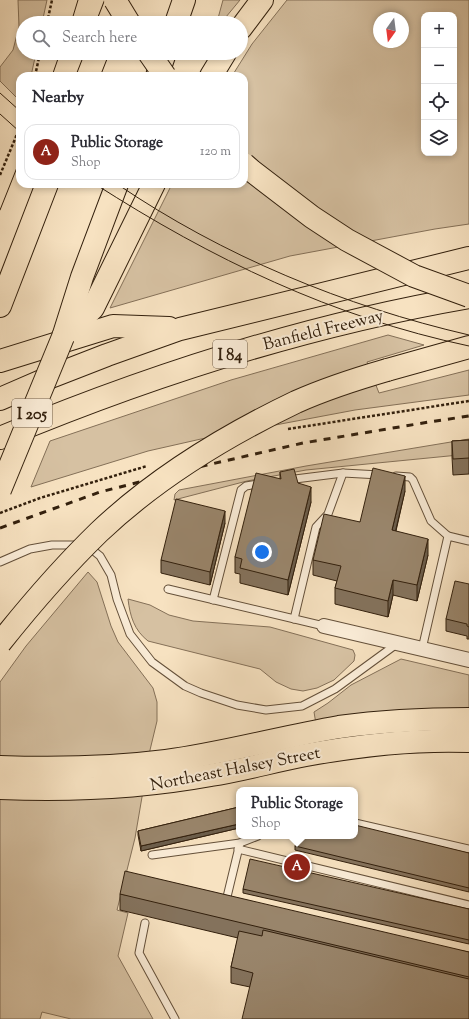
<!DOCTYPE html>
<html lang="en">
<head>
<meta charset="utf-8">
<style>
	:root { --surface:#fff; --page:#f2f2f3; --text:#2b2b33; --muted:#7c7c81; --line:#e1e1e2; --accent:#8f2418 }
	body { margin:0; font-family:"Sorts Mill Goudy",serif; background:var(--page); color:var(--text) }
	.controls { position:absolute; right:12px; top:12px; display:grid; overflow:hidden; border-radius:8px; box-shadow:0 2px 6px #0003 }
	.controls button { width:36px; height:36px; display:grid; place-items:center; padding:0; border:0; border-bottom:1px solid var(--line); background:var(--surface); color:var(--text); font:20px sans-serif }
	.compass { position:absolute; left:373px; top:12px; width:36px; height:36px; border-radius:50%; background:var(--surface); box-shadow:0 2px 6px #0003; rotate:194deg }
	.you { position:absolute; left:262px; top:552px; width:14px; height:14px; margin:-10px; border:3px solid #fff; border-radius:50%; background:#1a73e8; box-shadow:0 0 0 6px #1a73e833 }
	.badge { display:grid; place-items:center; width:26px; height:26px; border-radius:50%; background:var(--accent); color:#fff; font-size:13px; font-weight:700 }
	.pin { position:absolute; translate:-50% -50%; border:2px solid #fff; box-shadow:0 1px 4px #0006 }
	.popup { position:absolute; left:236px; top:787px; width:122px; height:52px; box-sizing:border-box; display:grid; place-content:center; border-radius:8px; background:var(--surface); filter:drop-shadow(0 1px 3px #0005); font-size:13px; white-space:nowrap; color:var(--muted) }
	.popup b { font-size:15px; color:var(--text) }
	.popup::after { content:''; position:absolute; left:50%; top:100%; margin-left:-8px; border:8px solid transparent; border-top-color:var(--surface) }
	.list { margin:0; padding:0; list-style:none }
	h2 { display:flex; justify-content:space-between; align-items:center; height:52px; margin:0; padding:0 16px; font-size:17px }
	h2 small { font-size:13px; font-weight:400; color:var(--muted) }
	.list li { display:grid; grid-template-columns:26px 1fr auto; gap:12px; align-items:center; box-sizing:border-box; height:56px; margin:0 8px 8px; padding:0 8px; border:1px solid var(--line); border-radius:12px }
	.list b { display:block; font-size:15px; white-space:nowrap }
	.list p { margin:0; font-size:13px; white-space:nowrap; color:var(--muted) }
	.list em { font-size:13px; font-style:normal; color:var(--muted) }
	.icon { flex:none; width:22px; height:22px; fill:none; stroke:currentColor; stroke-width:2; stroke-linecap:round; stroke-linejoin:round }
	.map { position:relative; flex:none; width:469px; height:1019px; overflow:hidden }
	.search { position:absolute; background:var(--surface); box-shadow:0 2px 6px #0003; left:16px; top:16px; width:232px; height:44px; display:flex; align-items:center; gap:10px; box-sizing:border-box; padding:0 14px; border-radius:22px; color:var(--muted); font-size:15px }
	.panel { position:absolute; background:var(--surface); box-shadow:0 2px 6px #0003; left:16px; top:72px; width:232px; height:116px; border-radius:12px }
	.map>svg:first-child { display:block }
</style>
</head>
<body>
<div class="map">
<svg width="469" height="1019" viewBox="0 0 469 1019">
	<rect width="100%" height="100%" fill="#f7e2c1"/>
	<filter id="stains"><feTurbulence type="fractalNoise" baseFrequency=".005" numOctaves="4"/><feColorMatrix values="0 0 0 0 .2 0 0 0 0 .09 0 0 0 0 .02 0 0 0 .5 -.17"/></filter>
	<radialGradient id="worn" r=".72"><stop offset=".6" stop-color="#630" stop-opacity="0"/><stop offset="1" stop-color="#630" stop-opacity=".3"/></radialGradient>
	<!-- green -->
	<g fill="#d6c1a2" stroke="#847058" fill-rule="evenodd">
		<path d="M18 0H47L42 23H23V53H36L31 76H20V101L0 81V67L13 50 19 27Z"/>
		<path d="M223 0H240L221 23H218L217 22Z"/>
		<path d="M287 0H469V224L435 229 290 256 110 308 172 184H244V76H232L252 44ZM424 15H454V153H424ZM379 18H403V42H379Z"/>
		<path d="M388 335 424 345 367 362 379 393 469 370V395L355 410 201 439 148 451 31 487 50 441 231 380Z"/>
		<path d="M469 439V454L306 470 247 481 174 500 175 494 179 490 306 466Z"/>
		<path d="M88 572 97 582 111 626 118 642 153 688 157 702V721L150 750 135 838 117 910 128 913 118 956 153 1019H71L42 1012 40 1019H0V682L26 646Z"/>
		<path d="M128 599 150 605 169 615 193 621 270 627 353 650 355 655 354 661 334 680 317 688 303 691 291 689 276 682 260 669 148 641C134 630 130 616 128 599Z"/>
		<path d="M401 659 469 675V710L316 724 314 712 328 703 351 685Z"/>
	</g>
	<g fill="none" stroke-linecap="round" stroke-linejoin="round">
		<defs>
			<g id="service">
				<path d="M396 476 410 477 413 480 431 521 448 536"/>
				<path d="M287 480 343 473"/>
				<path d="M0 562 30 549 52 545H74L90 548 100 556 111 575 117 599 130 634 152 662 185 686 201 693 237 705 266 710 302 706 335 689 398 643"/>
				<path d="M168 589 324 626"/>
				<path d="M213 600 241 490 246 486 263 483"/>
				<path d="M294 619 316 527 328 514 343 473 380 475"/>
				<path d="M422 649 448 536 469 541"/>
				<path d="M355 823 469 849"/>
				<path d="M240 843 258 836"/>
				<path d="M238 849 469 905"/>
				<path d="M152 855 240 843 226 901"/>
				<path d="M145 923 139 953 175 1019"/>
			</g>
			<path id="minor" d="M324 626 469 660"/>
			<g id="primary">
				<path d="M0 767C56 769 111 768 166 761 225 753 281 737 339 727 382 721 426 719 469 719"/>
				<path d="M0 788C72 791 140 788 211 775 243 770 274 761 306 755 360 745 414 739 469 741"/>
			</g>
			<g id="motorway">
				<path d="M108 23 117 0"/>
				<path d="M176 23 184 0"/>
				<path d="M241 28 262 0"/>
				<path d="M88 76 97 53"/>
				<path d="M157 76 165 53"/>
				<path d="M211 76 225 53"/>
				<path d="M0 306 47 184"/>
				<path d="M64 334 82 277 117 184"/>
				<path d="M63 337 93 308 154 184"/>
				<path d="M0 361 113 326 169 328"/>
				<path d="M387 370 469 347"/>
				<path d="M0 399 53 376 107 355 180 329 469 258"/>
				<path d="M0 438C151 375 307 325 469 297"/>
			</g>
		</defs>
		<!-- service casing -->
		<use href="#service" stroke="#64503a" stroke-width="9"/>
		<!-- minor casing -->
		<use href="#minor" stroke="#64503a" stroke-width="16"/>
		<!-- primary casing -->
		<use href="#primary" stroke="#33200d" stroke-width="24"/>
		<!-- motorway casing -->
		<use href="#motorway" stroke="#33200d" stroke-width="24"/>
		<!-- path -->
		<g stroke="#33200d" stroke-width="2.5" stroke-dasharray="3 2" stroke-linecap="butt">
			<path d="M47 23 52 0"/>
			<path d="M35 76 40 53"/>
			<path d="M0 175 20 127"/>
			<path d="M288 429 469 401"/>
			<path d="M0 513 40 498 147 466"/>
		</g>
		<!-- service -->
		<use href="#service" stroke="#faecd7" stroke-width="7"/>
		<!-- minor -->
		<use href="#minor" stroke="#faecd7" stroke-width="14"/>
		<!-- primary -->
		<use href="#primary" stroke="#f7e2c1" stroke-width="22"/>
		<!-- motorway -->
		<use href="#motorway" stroke="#f7e2c1" stroke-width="22"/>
		<!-- tram -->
		<g stroke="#33200d" stroke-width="1">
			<path d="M71 23 78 0"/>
			<path d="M52 76 60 53"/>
			<path d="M0 93 20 111"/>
			<path d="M0 114 20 132"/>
			<path d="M95 184C212 259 332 317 469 346"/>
			<path d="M117 184C223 256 344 306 469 335"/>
			<path d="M0 210 20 160"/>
		</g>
		<!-- rail -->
		<path stroke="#33200d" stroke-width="3" stroke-dasharray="7 7" stroke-linecap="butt" d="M0 528 100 492 207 465 303 443 429 422 469 416"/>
		<defs>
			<g id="motorway-bridge">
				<path d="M115 0 129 23"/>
				<path d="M149 53 165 76"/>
				<path d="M244 164 252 171 312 217 347 240 414 276 469 296"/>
				<path d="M0 490 63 337"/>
				<path d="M0 643C31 604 63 567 99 532 156 478 225 436 296 402 325 389 356 379 387 370"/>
			</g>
		</defs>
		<!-- motorway-bridge casing -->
		<use href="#motorway-bridge" stroke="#33200d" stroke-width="24" stroke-linecap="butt"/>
		<!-- motorway-bridge -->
		<use href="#motorway-bridge" stroke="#f7e2c1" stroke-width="22"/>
	</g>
	<!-- wall -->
	<g fill="#84725c" stroke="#33200d">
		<path d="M469 440V474L453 475 452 457V441Z"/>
		<path d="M280 472 298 483 311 502 288 595 240 583V574L235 573V557L280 479Z"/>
		<path d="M405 491 396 531 428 555 417 601 393 595 388 617 335 604V588L337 581 313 575V560L360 522Z"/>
		<path d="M225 523 210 585 161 573V560Z"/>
		<path d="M469 584V639H467V636L446 631V619Z"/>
		<path d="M239 807V828L141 851 138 835V831Z"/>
		<path d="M295 846 469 853V892L295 850Z"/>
		<path d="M243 889 469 909V944L243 893Z"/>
		<path d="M120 894 469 952V1019L250 987 231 983V967L238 938 120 910Z"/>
	</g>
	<!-- shaded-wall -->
	<g fill="#6b5d4b" stroke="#33200d">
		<path d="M405 476V491L392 546V530Z"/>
		<path d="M311 487V502L288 595V580Z"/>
		<path d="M225 511V523L210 585V572Z"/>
		<path d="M428 539V555L417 601V585Z"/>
		<path d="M393 580V595L388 617V601Z"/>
		<path d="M239 824V828L141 851V846Z"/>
	</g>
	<!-- building -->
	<g fill="#99856b" stroke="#33200d">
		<path d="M469 440V458L453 459 452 441Z"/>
		<path d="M373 468 405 476 392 530 428 539 417 585 393 580 388 601 335 588 341 566 313 560 324 514 360 522Z"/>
		<path d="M294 469 298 483 311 487 288 580 240 568 242 559 235 557 256 473 281 479 280 472Z"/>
		<path d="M176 499 225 511 210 572 161 560Z"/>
		<path d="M455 581 469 584V627L467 626V624L446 619Z"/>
		<path d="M239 807V824L141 846 138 831Z"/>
		<path d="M355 825 469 853V888L295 846 298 836H355Z"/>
		<path d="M250 859 469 909V940L243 889Z"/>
		<path d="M125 871 469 952V977L120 894Z"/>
		<path d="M263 930 469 979V1019H242L253 973 231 967 239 931 262 936Z"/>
	</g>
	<g text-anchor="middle" stroke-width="4" stroke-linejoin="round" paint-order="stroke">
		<!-- shield labels -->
		<g fill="#faecd7" stroke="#6f5d4a" stroke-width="1">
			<rect x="213" y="340" width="34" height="28" rx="3"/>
			<rect x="12" y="399" width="40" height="28" rx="3"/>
		</g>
		<g font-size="16" font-weight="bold" fill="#33200d">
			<text x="230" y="360">I 84</text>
			<text x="32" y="419">I 205</text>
		</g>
		<!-- street labels -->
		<g font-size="17" fill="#33200d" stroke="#faecd7">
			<text transform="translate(323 329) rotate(-14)" y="6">Banfield Freeway</text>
			<text transform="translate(235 768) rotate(-11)" y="6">Northeast Halsey Street</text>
		</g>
	</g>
	<rect width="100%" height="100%" filter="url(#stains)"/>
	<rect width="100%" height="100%" fill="url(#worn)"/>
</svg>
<div class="controls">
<button>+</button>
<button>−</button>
<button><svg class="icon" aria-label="locate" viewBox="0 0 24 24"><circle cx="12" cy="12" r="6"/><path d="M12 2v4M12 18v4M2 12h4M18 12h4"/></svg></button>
<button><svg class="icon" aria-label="layers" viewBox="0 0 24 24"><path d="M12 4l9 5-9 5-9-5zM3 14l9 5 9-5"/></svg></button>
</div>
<svg class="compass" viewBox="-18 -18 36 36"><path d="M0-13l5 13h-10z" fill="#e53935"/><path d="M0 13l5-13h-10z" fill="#7c7c81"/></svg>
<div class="you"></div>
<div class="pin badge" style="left:297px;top:867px">A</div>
<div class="popup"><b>Public Storage</b>Shop</div>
<div class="search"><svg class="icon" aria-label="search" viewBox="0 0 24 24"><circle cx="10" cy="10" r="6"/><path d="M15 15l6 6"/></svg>Search here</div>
<section class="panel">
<h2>Nearby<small></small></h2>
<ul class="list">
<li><span class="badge">A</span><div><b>Public Storage</b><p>Shop</p></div><em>120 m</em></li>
</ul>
</section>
</div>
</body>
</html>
